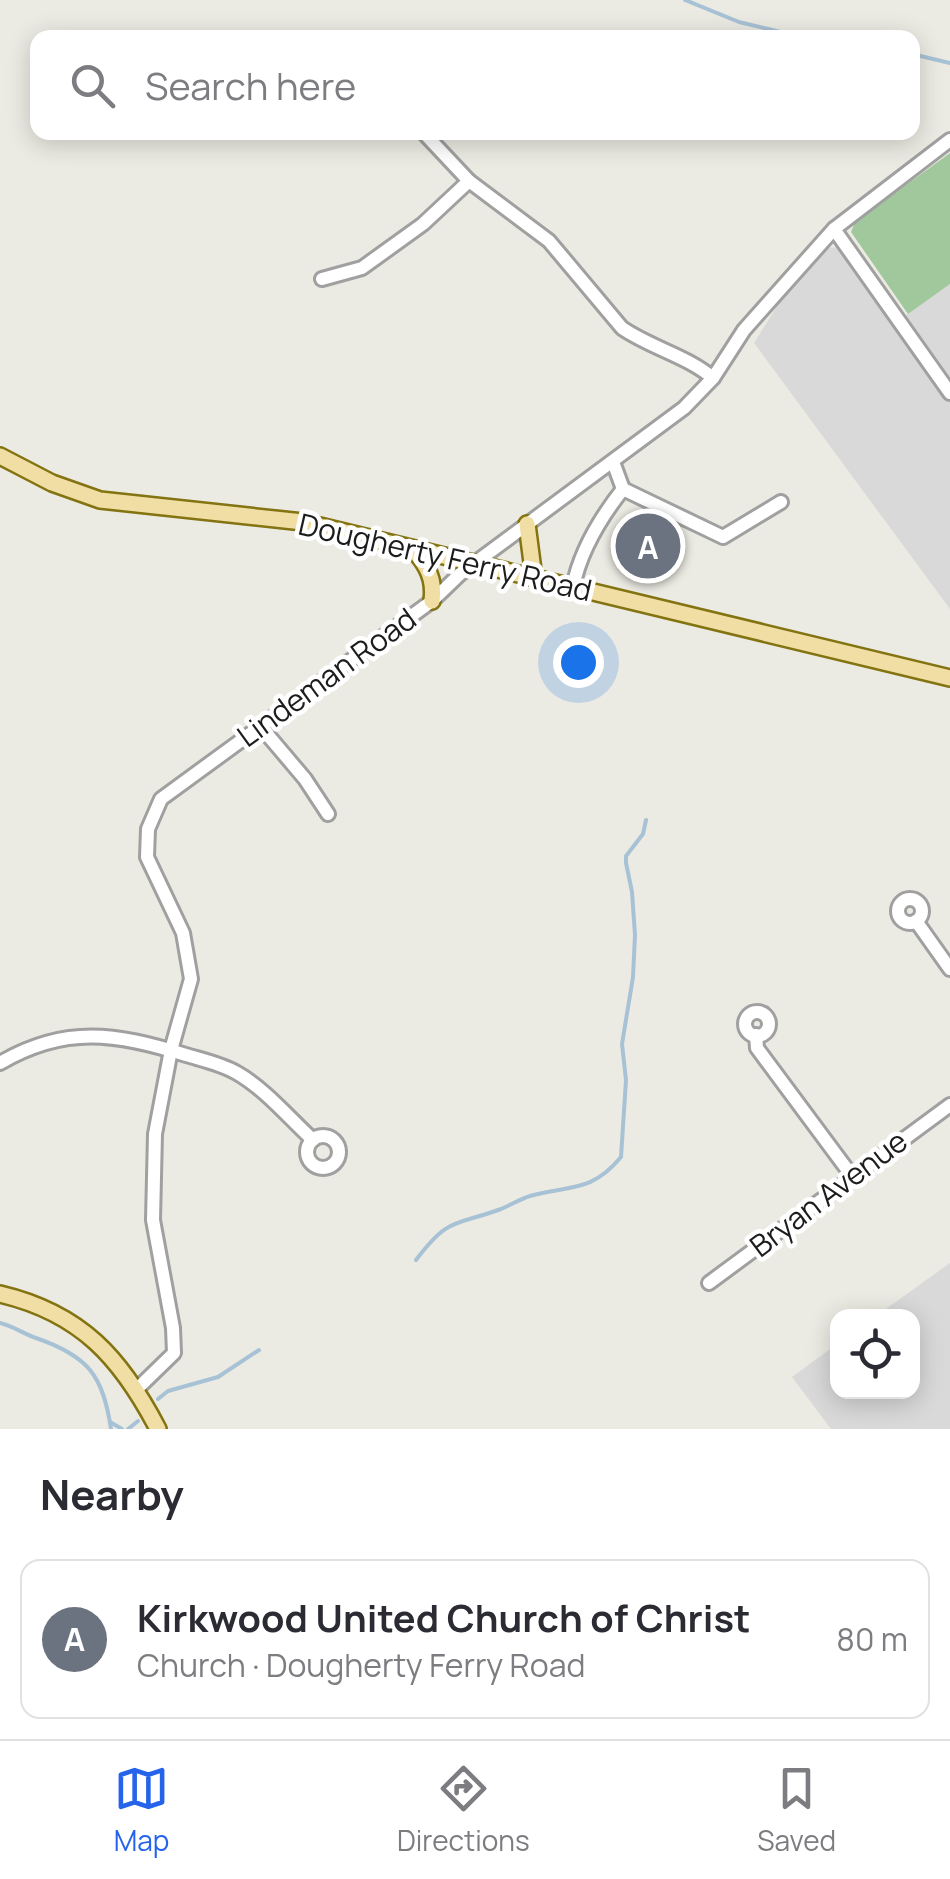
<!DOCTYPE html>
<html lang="en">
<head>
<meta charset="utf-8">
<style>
	:root { --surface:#fff; --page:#f7f7f7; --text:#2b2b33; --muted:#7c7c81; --line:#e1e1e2; --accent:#2563eb }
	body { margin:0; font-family:Manrope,sans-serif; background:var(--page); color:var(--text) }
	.controls { position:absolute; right:30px; bottom:30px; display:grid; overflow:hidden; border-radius:20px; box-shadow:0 5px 25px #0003 }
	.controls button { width:90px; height:90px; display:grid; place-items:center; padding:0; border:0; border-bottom:2px solid var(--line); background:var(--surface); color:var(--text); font:50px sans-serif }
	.you { position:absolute; left:578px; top:662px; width:35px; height:35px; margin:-25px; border:8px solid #fff; border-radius:50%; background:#1a73e8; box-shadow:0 0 0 15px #1a73e833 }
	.badge { display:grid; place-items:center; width:65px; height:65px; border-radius:50%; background:var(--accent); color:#fff; font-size:32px; font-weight:700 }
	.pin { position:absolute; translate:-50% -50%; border:5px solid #fff; box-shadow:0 2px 10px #0006 }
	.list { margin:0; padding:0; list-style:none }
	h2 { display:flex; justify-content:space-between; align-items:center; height:130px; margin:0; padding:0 40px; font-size:42px }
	h2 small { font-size:32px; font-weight:400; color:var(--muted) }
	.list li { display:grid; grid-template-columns:65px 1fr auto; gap:30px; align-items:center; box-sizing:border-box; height:160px; margin:0 20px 20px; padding:0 20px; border:2px solid var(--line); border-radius:20px }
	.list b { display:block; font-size:38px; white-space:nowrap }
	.list p { margin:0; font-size:32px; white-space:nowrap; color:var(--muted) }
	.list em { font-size:32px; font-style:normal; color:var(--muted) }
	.icon { flex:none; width:55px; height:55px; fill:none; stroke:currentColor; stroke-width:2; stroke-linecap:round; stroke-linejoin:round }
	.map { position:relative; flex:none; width:950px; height:1429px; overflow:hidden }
	.search { position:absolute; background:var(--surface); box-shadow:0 5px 25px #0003; left:30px; right:30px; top:30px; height:110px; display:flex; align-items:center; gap:25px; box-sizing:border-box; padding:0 35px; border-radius:20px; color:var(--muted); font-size:38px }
	.sheet { height:310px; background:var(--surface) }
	nav { display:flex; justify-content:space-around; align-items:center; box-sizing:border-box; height:140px; border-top:2px solid var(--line); background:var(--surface); font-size:28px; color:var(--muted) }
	nav a { display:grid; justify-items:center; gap:5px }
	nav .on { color:var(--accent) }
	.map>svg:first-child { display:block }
</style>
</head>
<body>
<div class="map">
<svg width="950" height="1429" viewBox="0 0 950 1429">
	<rect width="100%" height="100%" fill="#ecebe3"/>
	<!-- residential -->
	<g fill="#dad9d9">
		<path d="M839 247 898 321 950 284V609L754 343 789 287 826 248Z"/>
		<path d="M950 1263V1429H831L792 1377 837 1344 838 1392H912V1316H876Z"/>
	</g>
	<!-- forest -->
	<path fill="#a1c79c" d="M950 153V284L908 314 851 232 855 222Z"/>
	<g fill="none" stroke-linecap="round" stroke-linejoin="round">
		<!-- stream -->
		<g stroke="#a8c2d5" stroke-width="4">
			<path d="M685 0 739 22 806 38"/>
			<path d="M912 54 950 63"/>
			<path d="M416 1260C449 1216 455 1226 501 1209 511 1205 520 1199 530 1196 570 1185 591 1193 621 1157L626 1080 622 1044 633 977 635 935 632 892 626 863V856L643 834 646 820"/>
			<path d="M0 1323C13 1326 24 1334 36 1338 88 1356 103 1375 111 1429"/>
			<path d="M158 1399 168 1391 218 1377 259 1350"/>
			<path d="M110 1422 122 1429"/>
			<path d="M128 1429 138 1421"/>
		</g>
		<defs>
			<g id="minor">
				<path d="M423 132 469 181 549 241 622 328C651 348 685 355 713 378"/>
				<path d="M834 229 950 393"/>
				<path d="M322 279 362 268 423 224 469 181"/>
				<path d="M613 462 623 489"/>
				<path d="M623 489 723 537 781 502"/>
				<path d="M573 587C580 552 601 517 623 489"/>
				<path d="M261 727 305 779 328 814"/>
				<circle cx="910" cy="911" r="12"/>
				<path d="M916 921 950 969"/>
				<circle cx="757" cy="1024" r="12"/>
				<path d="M756 1035 757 1048 852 1176"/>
				<path d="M0 1063C65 1025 116 1033 186 1055 203 1060 222 1064 237 1073 265 1089 289 1118 313 1140"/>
				<circle cx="323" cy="1152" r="16"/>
				<path d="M709 1283 950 1105"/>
				<path d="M137 1389 174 1353 173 1328 153 1220 155 1134 171 1050 191 979 183 933 147 857 148 829 161 799 432 601 460 574 684 408 713 378 744 330 834 229 950 140"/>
			</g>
			<g id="major">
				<path d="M0 456 52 483 100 500 303 522 950 678"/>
				<path d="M527 524 534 578"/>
				<path d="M413 549C427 565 435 579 432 601"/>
				<path d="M0 1294C81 1313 121 1358 158 1429"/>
			</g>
		</defs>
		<!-- minor casing -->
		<use href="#minor" stroke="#a0a0a0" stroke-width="18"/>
		<!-- major casing -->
		<use href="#major" stroke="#837311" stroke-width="20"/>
		<!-- minor -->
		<use href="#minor" stroke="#fff" stroke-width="12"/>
		<!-- major -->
		<use href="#major" stroke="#f0dea4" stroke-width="15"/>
	</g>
	<g text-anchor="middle" stroke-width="9" stroke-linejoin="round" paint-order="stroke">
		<!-- street labels -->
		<g font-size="30" fill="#1c1c1c" stroke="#fff">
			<text transform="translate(445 558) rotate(13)" y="10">Dougherty Ferry Road</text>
			<text transform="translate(327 678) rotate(-36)" y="10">Lindeman Road</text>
			<text transform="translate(829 1194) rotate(-37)" y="10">Bryan Avenue</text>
		</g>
	</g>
</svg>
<div class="controls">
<button><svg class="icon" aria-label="locate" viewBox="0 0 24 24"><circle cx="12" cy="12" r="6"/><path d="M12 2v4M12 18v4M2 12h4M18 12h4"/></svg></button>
</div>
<div class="you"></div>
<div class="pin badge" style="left:648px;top:546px;background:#6b7280">A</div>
<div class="search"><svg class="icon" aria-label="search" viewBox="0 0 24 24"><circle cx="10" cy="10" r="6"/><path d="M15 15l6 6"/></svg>Search here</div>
</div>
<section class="sheet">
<h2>Nearby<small></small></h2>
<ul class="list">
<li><span class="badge" style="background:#6b7280">A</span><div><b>Kirkwood United Church of Christ</b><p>Church · Dougherty Ferry Road</p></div><em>80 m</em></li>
</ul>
</section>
<nav>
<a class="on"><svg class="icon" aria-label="map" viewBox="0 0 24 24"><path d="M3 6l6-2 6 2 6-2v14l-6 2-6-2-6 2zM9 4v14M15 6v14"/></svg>Map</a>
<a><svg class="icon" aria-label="directions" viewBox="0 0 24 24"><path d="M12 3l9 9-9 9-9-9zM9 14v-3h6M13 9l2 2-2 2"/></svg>Directions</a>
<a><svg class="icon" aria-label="saved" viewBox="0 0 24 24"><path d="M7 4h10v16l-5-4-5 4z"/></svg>Saved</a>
</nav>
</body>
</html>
